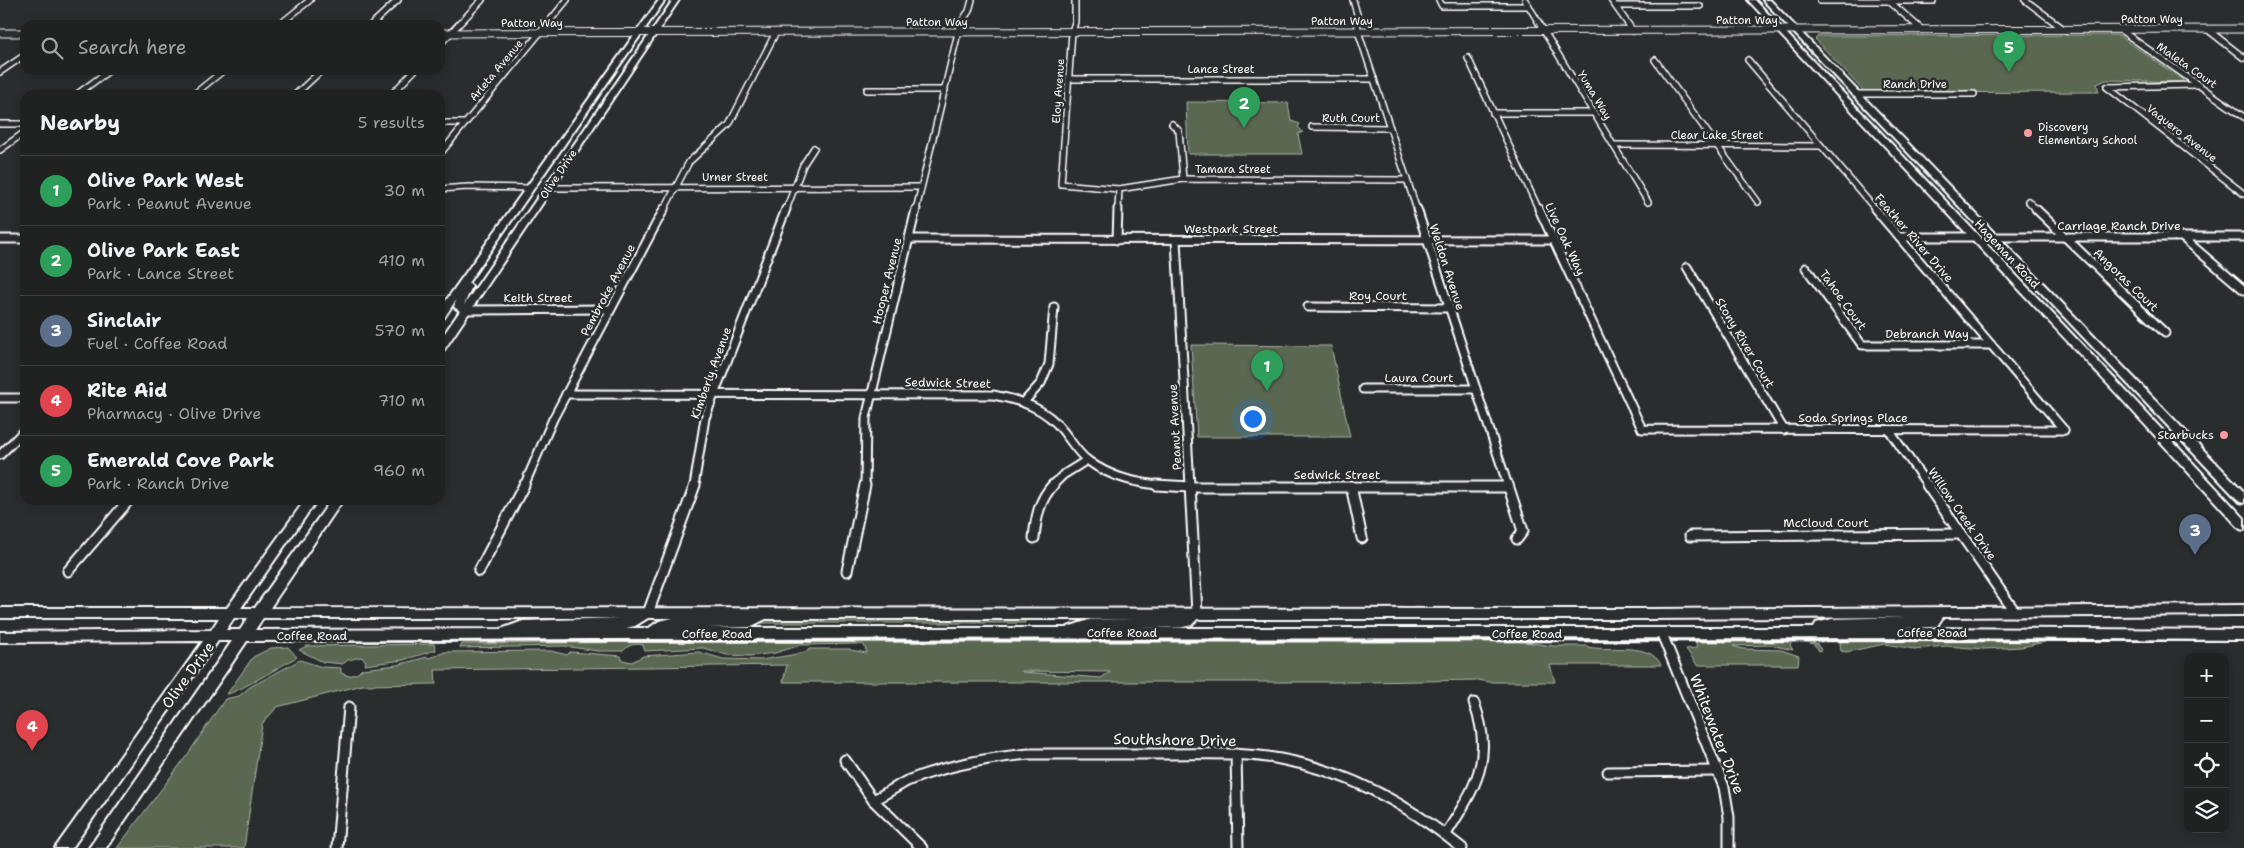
<!DOCTYPE html>
<html lang="en">
<head>
<meta charset="utf-8">
<style>
	:root { --surface:#202222; --page:#282a2a; --text:#f1f3f6; --muted:#a2a4a5; --line:#3d3f40; --accent:#2563eb }
	body { margin:0; font-family:"Shantell Sans",sans-serif; background:var(--page); color:var(--text) }
	.controls { position:absolute; right:15px; bottom:15px; display:grid; overflow:hidden; border-radius:10px; box-shadow:0 2px 12px #0003 }
	.controls button { width:45px; height:45px; display:grid; place-items:center; padding:0; border:0; border-bottom:1px solid var(--line); background:var(--surface); color:var(--text); font:25px sans-serif }
	.you { position:absolute; left:1252px; top:418px; width:18px; height:18px; margin:-12px; border:4px solid #fff; border-radius:50%; background:#1a73e8; box-shadow:0 0 0 8px #1a73e833 }
	.badge { display:grid; place-items:center; width:32px; height:32px; border-radius:50%; background:var(--accent); color:#fff; font-size:16px; font-weight:700 }
	.pin { position:absolute; translate:-50% -41px; filter:drop-shadow(0 1px 2px #0008) }
	.pin::after { content:''; position:absolute; top:26px; width:18px; height:15px; background:inherit; clip-path:polygon(0 0,100% 0,50% 100%) }
	.list { margin:0; padding:0; list-style:none }
	h2 { display:flex; justify-content:space-between; align-items:center; height:65px; margin:0; padding:0 20px; font-size:21px }
	h2 small { font-size:16px; font-weight:400; color:var(--muted) }
	.list li { display:grid; grid-template-columns:32px 1fr auto; gap:15px; align-items:center; box-sizing:border-box; height:70px; padding:0 20px; border-top:1px solid var(--line) }
	.list b { display:block; font-size:19px; white-space:nowrap }
	.list p { margin:0; font-size:16px; white-space:nowrap; color:var(--muted) }
	.list em { font-size:16px; font-style:normal; color:var(--muted) }
	.icon { flex:none; width:28px; height:28px; fill:none; stroke:currentColor; stroke-width:2; stroke-linecap:round; stroke-linejoin:round }
	.map { position:relative; flex:none; width:2244px; height:848px; overflow:hidden }
	.search { position:absolute; background:var(--surface); box-shadow:0 2px 12px #0003; left:20px; top:20px; width:425px; height:55px; display:flex; align-items:center; gap:12px; box-sizing:border-box; padding:0 18px; border-radius:15px; color:var(--muted); font-size:19px }
	.panel { position:absolute; background:var(--surface); box-shadow:0 2px 12px #0003; left:20px; top:90px; width:425px; height:415px; border-radius:15px }
	.map>svg:first-child { display:block }
</style>
</head>
<body>
<div class="map">
<svg width="2244" height="848" viewBox="0 0 2244 848">
	<rect width="100%" height="100%" fill="#2a2d2e"/>
	<filter id="ink" filterUnits="userSpaceOnUse"><feTurbulence type="fractalNoise" baseFrequency=".02" numOctaves="2"/><feDisplacementMap in="SourceGraphic" scale="10" xChannelSelector="R" yChannelSelector="G"/><feConvolveMatrix kernelMatrix="1 2 1 2 8 2 1 2 1" color-interpolation-filters="sRGB"/></filter>
	<g filter="url(#ink)">
		<!-- green -->
		<g fill="#5a6851" stroke="#acb4a8" fill-rule="evenodd">
			<path d="M2118 35 2183 80 2182 82 2106 80 2097 84 2099 92 1865 93 1815 39 1818 36Z"/>
			<path d="M1186 102 1288 103 1291 121 1300 124 1298 127 1303 132 1298 134 1302 154H1188Z"/>
			<path d="M1191 345 1331 346 1350 437H1197Z"/>
			<path d="M706 620H1025V623H705Z"/>
			<path d="M869 640 1519 641 1553 646H1588V647C1611 652 1650 641 1661 665H1550L1555 682H1488L1479 680 1365 682H783L787 665 435 670 436 684 362 685 277 707 262 724 244 848H117L188 754 225 699 239 696 250 687 300 660 322 667 341 668V673L349 676 358 673 362 669 397 665 427 657 429 658 445 652 551 651 567 655 570 652 621 656 622 660 632 662 643 656 699 652 723 659 761 660 792 655 808 651 809 649H850V650L867 653 864 645 859 644 801 645 775 653 750 656 727 655 703 648 645 651 643 645C634 643 629 645 623 651H598L564 646 460 648 462 644ZM1022 672V671L1110 672 1101 678Z"/>
			<path d="M1692 641H1810L1817 644 1821 650 1819 651C1813 640 1805 642 1792 642L1790 645 1793 650 1771 645 1733 646 1743 649 1781 650 1799 656 1798 665H1697L1686 649 1697 648 1696 643Z"/>
			<path d="M1844 641 2044 642H2045L2021 647 1984 649 1946 646 1914 649 1885 644 1846 652 1841 651 1840 643Z"/>
			<path d="M434 644 436 650 403 660 365 665 366 661 361 657 348 660 343 664 323 662 299 650 307 646Z"/>
			<path d="M288 647 297 657C286 663 235 694 227 694L253 657 271 648Z"/>
		</g>
		<g fill="none" stroke-linecap="round" stroke-linejoin="round">
			<defs>
				<g id="minor-far2">
					<path d="M1075 0V22L1072 32 1061 184 1119 189 1183 179 1406 180"/>
					<path d="M1353 0 1357 14 1358 31 1417 210"/>
					<path d="M1439 0 1442 6H1529"/>
					<path d="M1525 0 1648 202"/>
					<path d="M1611 0 1633 31"/>
					<path d="M2025 0 2065 30"/>
					<path d="M1820 1H1933"/>
					<path d="M1889 1 1922 30"/>
					<path d="M1616 6H1700"/>
					<path d="M279 25 310 0"/>
					<path d="M371 25 398 0"/>
					<path d="M2119 29 2244 117"/>
					<path d="M2207 29 2244 58"/>
					<path d="M440 44 482 0"/>
					<path d="M1468 58 1539 210"/>
					<path d="M1655 60 1758 202"/>
					<path d="M1748 60 1876 210"/>
					<path d="M0 72 25 55"/>
					<path d="M1069 79H1374"/>
					<path d="M2107 87 2244 194"/>
					<path d="M2107 87 2197 85"/>
					<path d="M867 90H945"/>
					<path d="M1855 94H1974"/>
					<path d="M76 95 110 70"/>
					<path d="M193 95 224 70"/>
					<path d="M295 95 322 70"/>
					<path d="M391 95 415 70"/>
					<path d="M1493 113H1594"/>
					<path d="M440 123H465"/>
					<path d="M0 124H25"/>
					<path d="M1172 124 1179 131 1183 179"/>
					<path d="M1312 127 1390 128"/>
					<path d="M1614 145 1821 146"/>
					<path d="M0 150 25 132"/>
					<path d="M440 154 567 0"/>
					<path d="M549 188 921 187"/>
					<path d="M440 189 468 187 530 188"/>
					<path d="M2028 201 2037 210"/>
					<path d="M664 210 689 162 729 125 776 32"/>
					<path d="M786 210 803 165 814 148"/>
					<path d="M916 210 960 24 969 11 972 0"/>
					<path d="M1118 210 1119 189"/>
				</g>
				<g id="minor-far1">
					<path d="M1417 209 1508 486"/>
					<path d="M1539 209 1642 429 2064 430"/>
					<path d="M1875 209 2064 430"/>
					<path d="M2036 209 2165 333"/>
					<path d="M1899 237H1973"/>
					<path d="M1993 237H2244"/>
					<path d="M2182 237 2244 290"/>
					<path d="M0 239H25"/>
					<path d="M909 239 1553 240"/>
					<path d="M1117 240 1118 209"/>
					<path d="M1176 240 1190 486"/>
					<path d="M1687 267 1784 430"/>
					<path d="M1806 268 1862 345H1991"/>
					<path d="M1308 307 1449 308"/>
					<path d="M465 310 610 309"/>
					<path d="M1363 389H1476"/>
					<path d="M566 394 993 395C1020 400 1046 408 1063 431 1071 441 1077 452 1087 460 1112 479 1141 484 1170 486"/>
					<path d="M0 398H25"/>
					<path d="M1024 402 1041 383 1049 364 1054 307"/>
					<path d="M1889 430 1928 486"/>
					<path d="M0 455 25 430"/>
					<path d="M524 486 553 419 664 209"/>
					<path d="M694 486 705 418 786 209"/>
					<path d="M865 486 866 418 916 209"/>
					<path d="M1052 486 1063 475 1087 460"/>
				</g>
				<g id="minor">
					<path d="M1156 485 1190 487H1508"/>
					<path d="M1508 485 1523 531 1517 539"/>
					<path d="M1927 485 2015 612"/>
					<path d="M1351 486 1362 538"/>
					<path d="M1690 536 1961 534"/>
					<path d="M1034 538C1036 518 1039 500 1053 485"/>
					<path d="M68 571 129 500"/>
					<path d="M479 571 524 485"/>
					<path d="M847 571 865 485"/>
					<path d="M648 613 695 485"/>
					<path d="M1070 631 1091 624 1180 623 1189 621 1197 613 1190 485"/>
					<path d="M1662 634 1724 787 1729 817V848"/>
					<path d="M1236 754 1238 848"/>
					<path d="M845 760 873 800 922 848"/>
					<path d="M1608 772 1717 771"/>
					<path d="M873 800C885 794 896 787 907 781 946 765 987 758 1029 754 1076 754 1123 754 1170 754 1206 754 1244 752 1280 759 1348 771 1409 805 1462 848"/>
					<path d="M1446 834C1475 788 1495 758 1474 703"/>
					<path d="M337 848 349 707"/>
				</g>
				<g id="tertiary">
					<path d="M0 33H25"/>
					<path d="M440 33 2244 29"/>
				</g>
				<g id="secondary">
					<path d="M659 0H665L468 283 472 286 464 305 673 0H679L444 350 440 351V340L460 311 454 307 456 300 444 318 440 319V309Z"/>
					<path d="M1748 0H1755L2124 389 2244 518V530L2240 529 2116 393Z"/>
					<path d="M1763 0H1770L2244 492V503L2240 502Z"/>
					<path d="M305 500H317L241 608H255L331 500H343L270 608 1653 609 2244 605V615L1943 617 1937 626 1932 627 1902 628 2244 630V640C1579 635 913 637 247 641L106 848H89L232 641H218L72 848H55L203 641 0 642V632L211 630 219 618H0V608H227ZM1905 617 1832 619 1816 623 1814 628H707L750 627 766 619H1653ZM234 618H248L240 630H226ZM263 618H619L523 621 501 629 255 630ZM648 618H673L659 621 649 628H626L635 626Z"/>
				</g>
			</defs>
			<!-- minor-far2 casing -->
			<use href="#minor-far2" stroke="#fff" stroke-width="8"/>
			<!-- minor-far1 casing -->
			<use href="#minor-far1" stroke="#fff" stroke-width="11"/>
			<!-- minor casing -->
			<use href="#minor" stroke="#fff" stroke-width="13"/>
			<!-- tertiary casing -->
			<use href="#tertiary" stroke="#fff" stroke-width="9"/>
			<!-- secondary casing -->
			<use href="#secondary" stroke="#fff" stroke-width="4"/>
			<!-- minor-far2 -->
			<use href="#minor-far2" stroke="#2a2d2e" stroke-width="5"/>
			<!-- minor-far1 -->
			<use href="#minor-far1" stroke="#2a2d2e" stroke-width="7"/>
			<!-- minor -->
			<use href="#minor" stroke="#2a2d2e" stroke-width="9"/>
			<!-- tertiary -->
			<use href="#tertiary" stroke="#2a2d2e" stroke-width="7"/>
			<!-- secondary -->
			<use href="#secondary" fill="#2a2d2e" fill-rule="evenodd"/>
		</g>
	</g>
	<!-- markers -->
	<g fill="#ff9aa2" stroke="#2a2d2e" stroke-width="2">
		<circle cx="2028" cy="133" r="5"/>
		<circle cx="2224" cy="435" r="5"/>
	</g>
	<g text-anchor="middle" stroke-width="5" stroke-linejoin="round" paint-order="stroke">
		<!-- far-street labels -->
		<g font-size="11" fill="#fff" stroke="#2a2d2e">
			<text x="2152" y="23">Patton Way</text>
			<text x="1747" y="24">Patton Way</text>
			<text x="1342" y="25">Patton Way</text>
			<text x="937" y="26">Patton Way</text>
			<text x="532" y="27">Patton Way</text>
			<text transform="translate(2187 65) rotate(35)" y="4">Maleta Court</text>
			<text x="1221" y="73">Lance Street</text>
			<text transform="translate(496 70) rotate(-50)" y="4">Arleta Avenue</text>
			<text x="1915" y="88">Ranch Drive</text>
			<text transform="translate(1058 91) rotate(-86)" y="4">Eloy Avenue</text>
			<text transform="translate(1595 95) rotate(59)" y="4">Yuma Way</text>
			<text x="1351" y="122">Ruth Court</text>
			<text transform="translate(2182 133) rotate(38)" y="4">Vaquero Avenue</text>
			<text x="1717" y="139">Clear Lake Street</text>
			<text x="1233" y="173">Tamara Street</text>
			<text transform="translate(558 174) rotate(-56)" y="4">Olive Drive</text>
			<text x="735" y="181">Urner Street</text>
		</g>
		<!-- far-poi labels -->
		<g font-size="11" fill="#fff" stroke="#2a2d2e" text-anchor="start">
			<text x="2038" y="131">Discovery<tspan x="2038" dy="13">Elementary School</tspan></text>
		</g>
		<!-- street labels -->
		<g font-size="12" fill="#fff" stroke="#2a2d2e">
			<text x="2119" y="230">Carriage Ranch Drive</text>
			<text x="1231" y="233">Westpark Street</text>
			<text transform="translate(1914 238) rotate(49)" y="4">Feather River Drive</text>
			<text transform="translate(1565 239) rotate(65)" y="4">Live Oak Way</text>
			<text transform="translate(2007 254) rotate(47)" y="4">Hageman Road</text>
			<text transform="translate(1447 267) rotate(72)" y="4">Weldon Avenue</text>
			<text transform="translate(2126 280) rotate(44)" y="4">Angoras Court</text>
			<text transform="translate(887 281) rotate(-76)" y="4">Hooper Avenue</text>
			<text transform="translate(608 290) rotate(-62)" y="4">Pembroke Avenue</text>
			<text x="1378" y="300">Roy Court</text>
			<text x="538" y="302">Keith Street</text>
			<text transform="translate(1843 300) rotate(54)" y="4">Tahoe Court</text>
			<text x="1927" y="338">Debranch Way</text>
			<text transform="translate(1745 343) rotate(59)" y="4">Stony River Court</text>
			<text transform="translate(711 373) rotate(-70)" y="4">Kimberly Avenue</text>
			<text x="1419" y="382">Laura Court</text>
			<text transform="translate(948 383) rotate(1)" y="4">Sedwick Street</text>
			<text x="1853" y="422">Soda Springs Place</text>
			<text transform="translate(1175 427) rotate(-93)" y="4">Peanut Avenue</text>
			<text x="1337" y="479">Sedwick Street</text>
			<text transform="translate(1962 514) rotate(55)" y="4">Willow Creek Drive</text>
			<text x="1826" y="527">McCloud Court</text>
			<text x="1122" y="637">Coffee Road</text>
			<text x="1932" y="637">Coffee Road</text>
			<text x="717" y="638">Coffee Road</text>
			<text x="1527" y="638">Coffee Road</text>
			<text x="312" y="640">Coffee Road</text>
		</g>
		<!-- poi labels -->
		<g font-size="12" fill="#fff" stroke="#2a2d2e" text-anchor="end">
			<text x="2214" y="439">Starbucks</text>
		</g>
		<!-- near-street labels -->
		<g font-size="15" fill="#fff" stroke="#2a2d2e">
			<text transform="translate(188 675) rotate(-54)" y="5">Olive Drive</text>
			<text transform="translate(1717 734) rotate(69)" y="5">Whitewater Drive</text>
			<text transform="translate(1175 740) rotate(1)" y="5">Southshore Drive</text>
		</g>
	</g>
</svg>
<div class="controls">
<button>+</button>
<button>−</button>
<button><svg class="icon" aria-label="locate" viewBox="0 0 24 24"><circle cx="12" cy="12" r="6"/><path d="M12 2v4M12 18v4M2 12h4M18 12h4"/></svg></button>
<button><svg class="icon" aria-label="layers" viewBox="0 0 24 24"><path d="M12 4l9 5-9 5-9-5zM3 14l9 5 9-5"/></svg></button>
</div>
<div class="you"></div>
<div class="pin badge" style="left:1267px;top:391px;background:#2e9e5b">1</div>
<div class="pin badge" style="left:1244px;top:128px;background:#2e9e5b">2</div>
<div class="pin badge" style="left:2195px;top:555px;background:#5c6f8a">3</div>
<div class="pin badge" style="left:32px;top:751px;background:#e0444e">4</div>
<div class="pin badge" style="left:2009px;top:72px;background:#2e9e5b">5</div>
<div class="search"><svg class="icon" aria-label="search" viewBox="0 0 24 24"><circle cx="10" cy="10" r="6"/><path d="M15 15l6 6"/></svg>Search here</div>
<section class="panel">
<h2>Nearby<small>5 results</small></h2>
<ul class="list">
<li><span class="badge" style="background:#2e9e5b">1</span><div><b>Olive Park West</b><p>Park · Peanut Avenue</p></div><em>30 m</em></li>
<li><span class="badge" style="background:#2e9e5b">2</span><div><b>Olive Park East</b><p>Park · Lance Street</p></div><em>410 m</em></li>
<li><span class="badge" style="background:#5c6f8a">3</span><div><b>Sinclair</b><p>Fuel · Coffee Road</p></div><em>570 m</em></li>
<li><span class="badge" style="background:#e0444e">4</span><div><b>Rite Aid</b><p>Pharmacy · Olive Drive</p></div><em>710 m</em></li>
<li><span class="badge" style="background:#2e9e5b">5</span><div><b>Emerald Cove Park</b><p>Park · Ranch Drive</p></div><em>960 m</em></li>
</ul>
</section>
</div>
</body>
</html>
